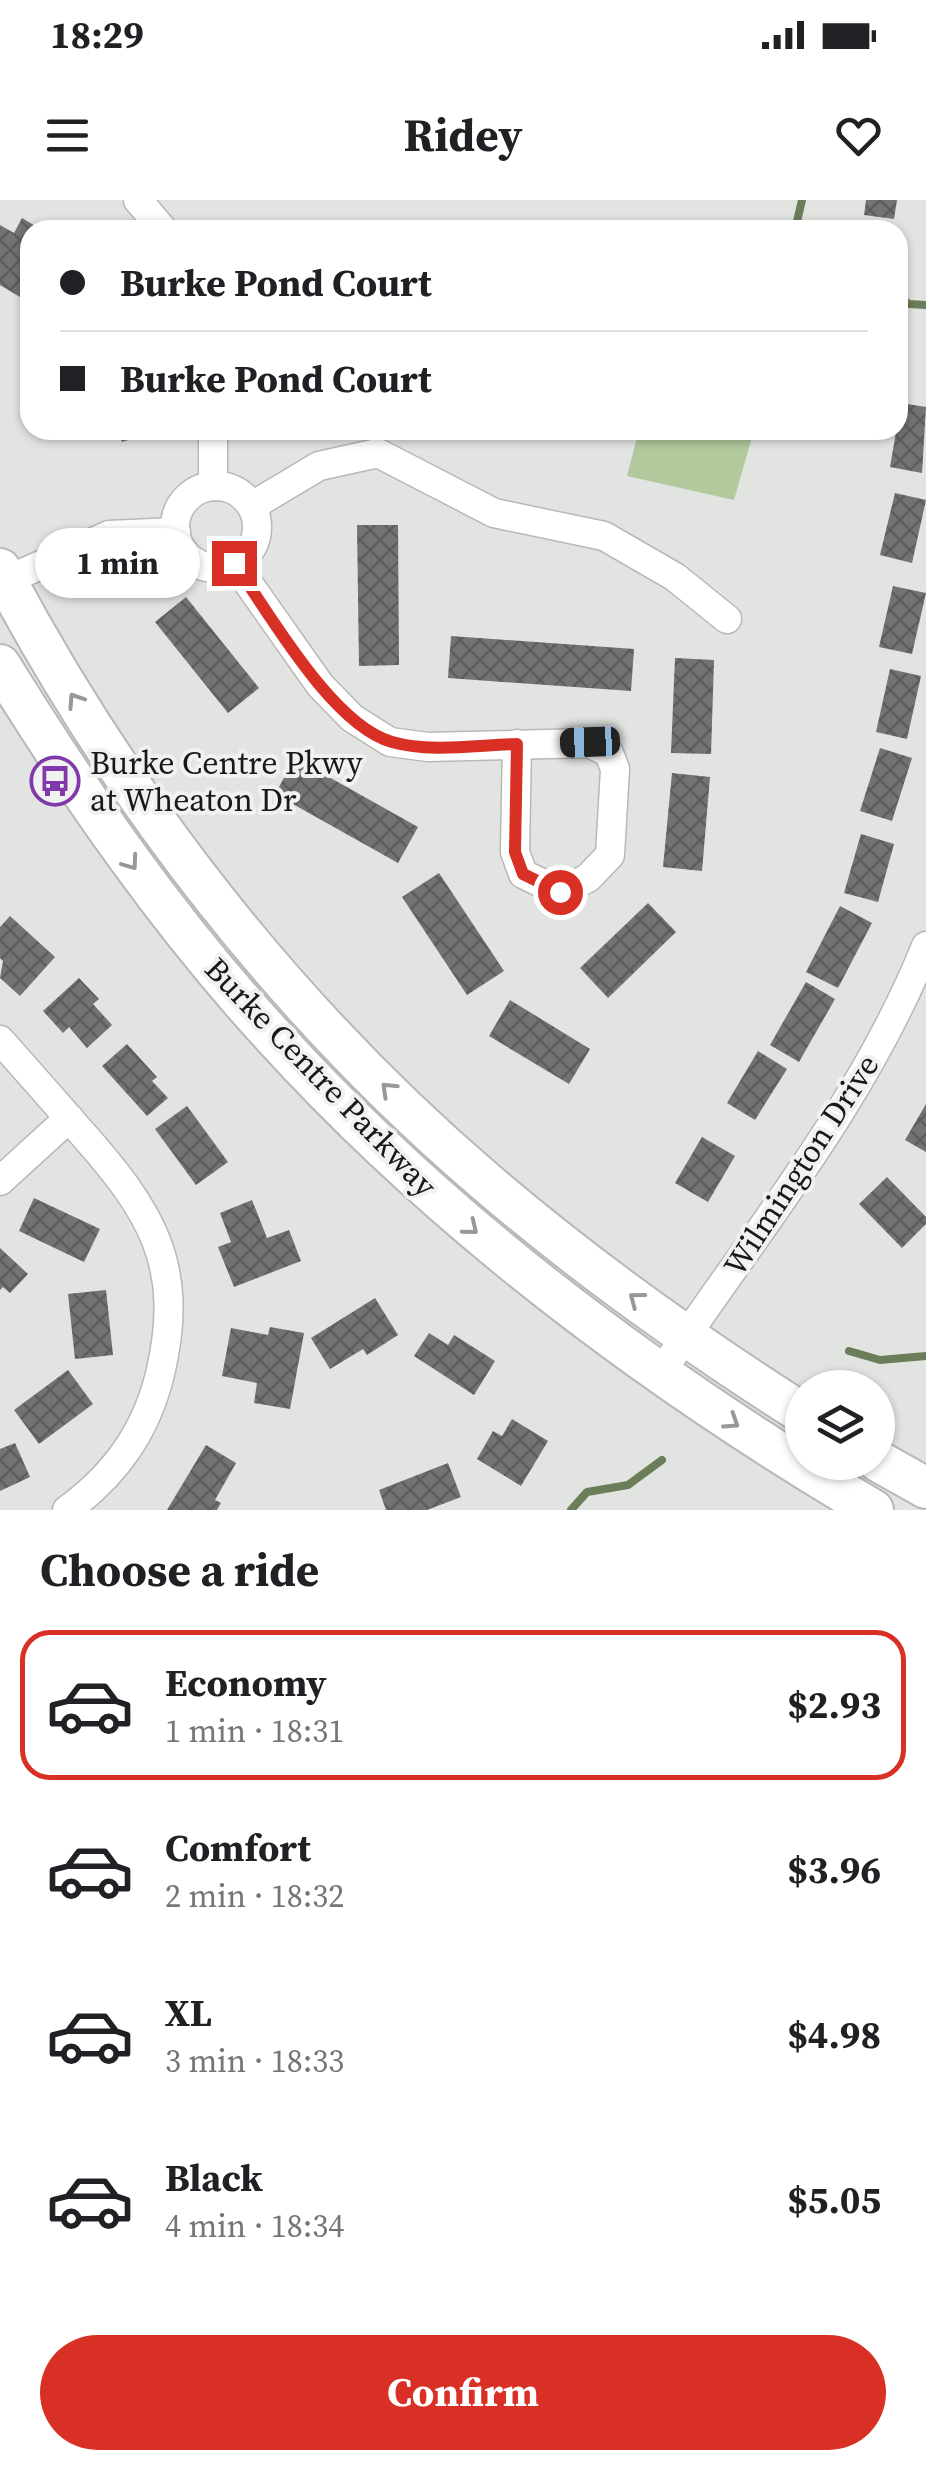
<!DOCTYPE html>
<html lang="en">
<head>
<meta charset="utf-8">
<style>
	:root { --surface:#fff; --page:#f2f2f2; --text:#202124; --muted:#757577; --line:#e0e0e0; --accent:#d93025 }
	body { margin:0; font-family:"Source Serif 4",serif; background:var(--page); color:var(--text); height:100vh; display:flex; flex-direction:column; font-size:38px; white-space:nowrap }
	* { box-sizing:border-box; margin:0 }
	p { font-size:32px; color:var(--muted) }
	.icon { flex:none; width:55px; height:55px; fill:none; stroke:currentColor; stroke-width:2; stroke-linecap:round; stroke-linejoin:round }
	.map { position:relative; height:1310px; overflow:hidden }
	.panel { display:flex; flex-direction:column; background:var(--surface); flex:1 }
	.panel>* { flex:none }
	.hud { position:absolute; left:20px; top:20px; width:888px; height:220px; border-radius:30px; box-shadow:0 2px 8px #0004; display:grid; align-content:center; height:220px; padding:0 40px; background:var(--surface) }
	.buttons { position:absolute; left:785px; top:1170px; display:grid; gap:20px }
	.buttons a { display:grid; place-items:center; width:110px; height:110px; border-radius:50%; background:var(--surface); box-shadow:0 2px 8px #0004; font-size:50px }
	.end { position:absolute; width:45px; height:45px; margin:-22px; border:12px solid #d93025; background:#fff; box-shadow:0 0 0 5px #fff }
	.from { border-radius:50% }
	.bubble { position:absolute; height:70px; border-radius:35px; background:var(--surface); box-shadow:0 2px 8px #0004; font-size:32px; font-weight:700; line-height:70px; text-align:center }
	.car { position:absolute; width:30px; height:60px; margin:-30px -15px; border-radius:12px; box-shadow:0 0 8px 2px #0007; background:linear-gradient(#222 24%,#8ab4d8 0 40%,#222 0 76%,#8ab4d8 0 86%,#222 0) }
	.hud b { display:flex; align-items:center; gap:35px; height:95px; font-size:38px }
	.hud b+b { border-top:2px solid var(--line) }
	.hud i { width:25px; height:25px; background:var(--text) }
	ul { padding:0; list-style:none }
	li { display:flex; align-items:center; gap:30px; height:150px; margin:0 20px 15px; padding:0 20px; border:5px solid transparent; border-radius:30px }
	li div { flex:1 }
	li b { display:block; font-size:38px }
	li em { font-style:normal; font-weight:700 }
	li.selected { border-color:var(--accent) }
	li>.icon { width:90px; height:90px; stroke-width:1.5 }
	h2 { padding:0 40px; font-size:45px; line-height:120px }
	.button { display:flex; gap:20px; margin-top:auto; padding:20px 40px }
	.button a { flex:1; height:115px; border-radius:60px; background:var(--accent); color:#fff; font-size:40px; font-weight:700; line-height:115px; text-align:center }
	.status { display:flex; justify-content:space-between; align-items:center; height:70px; padding:0 50px; background:var(--surface); direction:ltr }
	.status svg { height:28px; fill:currentColor }
	header { display:flex; justify-content:space-between; align-items:center; height:130px; padding:0 40px; background:var(--surface); font-size:45px; font-weight:700 }
	.map>svg:first-child { display:block }
</style>
</head>
<body>
<div class="status"><b>18:29</b><svg viewBox="0 0 49 12"><path d="M0 12V9h3v3zM5 12V6h3v6zM10 12V3h3v9zM15 12V0h3v12zM26 1h20v11H26zM47 4h2v5h-2z"/></svg></div>
<header><svg class="icon" aria-label="menu" viewBox="0 0 24 24"><path d="M4 6h16M4 12h16M4 18h16"/></svg>Ridey<svg class="icon" aria-label="heart" viewBox="0 0 24 24"><path d="M12 20l-8-8c-3-5 5-10 8-4 3-6 11-1 8 4z"/></svg></header>
<div class="map">
<svg width="926" height="1310" viewBox="0 0 926 1310">
	<defs>
		<pattern id="building-cross-hatch" width="8" height="8" patternUnits="userSpaceOnUse" patternTransform="scale(2.5)"><rect width="8" height="8" fill="#727471"/><path d="M0 0l8 8M0 8l8-8" fill="none" stroke="#5d5e5c"/></pattern>
	</defs>
	<rect width="100%" height="100%" fill="#e2e4e1"/>
	<!-- park -->
	<polygon fill="#b1c99d" points="639,230 754,230 734,300 627,276"/>
	<g fill="none" stroke-linecap="round" stroke-linejoin="round">
		<!-- stream -->
		<g stroke="#6b7e5a" stroke-width="8">
			<polyline points="795,30 802,0"/>
			<polyline points="898,96 909,104 926,105"/>
			<polyline points="849,1151 880,1160 926,1156"/>
			<polyline points="571,1310 587,1292 628,1285 662,1260"/>
		</g>
	</g>
	<!-- building -->
	<g fill="url(#building-cross-hatch)">
		<polygon points="866,0 897,0 894,19 864,15"/>
		<polygon points="22,18 42,30 30,30 30,103 0,85 0,25 14,33"/>
		<polygon points="901,203 926,207 922,273 890,267"/>
		<polygon points="118,230 156,230 156,231 122,242"/>
		<polygon points="895,293 926,300 912,363 880,355"/>
		<polygon points="357,325 398,325 399,465 359,466"/>
		<polygon points="893,386 926,393 912,454 879,447"/>
		<polygon points="186,397 259,488 228,513 155,422"/>
		<polygon points="451,436 634,449 631,491 448,478"/>
		<polygon points="675,458 714,460 711,554 671,553"/>
		<polygon points="890,469 921,476 907,539 876,532"/>
		<polygon points="880,548 912,558 892,621 860,611"/>
		<polygon points="295,558 418,627 398,663 275,594"/>
		<polygon points="672,573 710,577 702,671 663,667"/>
		<polygon points="861,634 894,644 878,702 844,693"/>
		<polygon points="439,673 504,771 467,795 402,697"/>
		<polygon points="648,703 676,732 608,798 580,768"/>
		<polygon points="840,706 872,723 838,788 806,772"/>
		<polygon points="10,716 55,757 20,796 0,778 3,761 0,758 0,727"/>
		<polygon points="79,778 99,799 93,804 112,825 87,848 69,827 63,833 43,811"/>
		<polygon points="806,782 835,799 799,862 770,845"/>
		<polygon points="510,800 590,849 569,884 489,836"/>
		<polygon points="127,844 157,877 152,881 168,898 147,916 102,866"/>
		<polygon points="758,851 787,869 755,920 727,903"/>
		<polygon points="926,904 926,952 905,940"/>
		<polygon points="187,906 228,962 196,985 155,929"/>
		<polygon points="702,937 735,956 708,1002 675,983"/>
		<polygon points="887,977 926,1017 926,1024 902,1048 859,1004"/>
		<polygon points="34,998 100,1029 84,1062 19,1031"/>
		<polygon points="252,1000 267,1038 289,1030 301,1061 234,1087 218,1047 231,1042 220,1013"/>
		<polygon points="0,1048 28,1074 10,1093 3,1087 0,1090"/>
		<polygon points="106,1090 113,1155 75,1159 68,1094"/>
		<polygon points="375,1098 398,1135 367,1155 363,1149 330,1169 311,1138"/>
		<polygon points="270,1127 304,1133 290,1209 254,1203 257,1183 222,1176 231,1128 268,1135"/>
		<polygon points="429,1133 448,1145 454,1135 495,1161 474,1195 414,1156"/>
		<polygon points="68,1170 93,1204 39,1244 14,1210"/>
		<polygon points="512,1219 548,1241 521,1286 477,1259 493,1231 502,1236"/>
		<polygon points="15,1243 30,1277 0,1291 0,1249"/>
		<polygon points="206,1245 236,1263 215,1300 221,1303 217,1310 167,1310"/>
		<polygon points="448,1263 461,1297 427,1310 386,1310 379,1290"/>
	</g>
	<g fill="none" stroke-linecap="round" stroke-linejoin="round">
		<!-- minor casing -->
		<g stroke="#b7b9b5" stroke-width="31">
			<g id="minor">
				<polyline points="138,0 163,30"/>
				<polyline points="213,286 213,230"/>
				<circle cx="216" cy="327" r="41"/>
				<polyline points="252,306 319,266 378,253 494,313 604,336 675,377 727,419"/>
				<polyline points="234,363 320,485 352,518 390,542 428,547 589,543 609,553 615,569 610,655 588,678 560,692 523,674 515,652 517,544"/>
				<polyline points="0,383 109,335 176,332"/>
				<path d="M0,840C27,870 54,901 81,932C151,1011 186,1065 160,1174C146,1232 115,1275 67,1310"/>
				<polyline points="0,981 69,918"/>
				<path d="M660,1174C754,1034 863,903 926,746"/>
			</g>
		</g>
		<!-- secondary casing -->
		<g stroke="#b7b9b5" stroke-width="44">
			<g id="secondary">
				<path d="M0,369C121,599 288,813 486,982C585,1067 692,1143 802,1213"/>
				<path d="M0,465C81,596 169,723 274,837C446,1026 653,1180 873,1310"/>
				<polyline points="878,1261 926,1288"/>
			</g>
		</g>
		<!-- minor -->
		<use href="#minor" stroke="#fff" stroke-width="28"/>
		<!-- secondary -->
		<use href="#secondary" stroke="#fff" stroke-width="40"/>
	</g>
	<!-- one-way arrows -->
	<defs><path id="oneway-chevron" d="M-2-3.5L2.5 0L-2 3.5" fill="none" stroke-width="1.6" stroke-linecap="round" stroke-linejoin="round" transform="scale(2.5)"/></defs>
	<g stroke="#979897">
		<use href="#oneway-chevron" transform="translate(75 500) rotate(-123)"/>
		<use href="#oneway-chevron" transform="translate(131 663) rotate(54)"/>
		<use href="#oneway-chevron" transform="translate(388 889) rotate(-136)"/>
		<use href="#oneway-chevron" transform="translate(471 1028) rotate(39)"/>
		<use href="#oneway-chevron" transform="translate(636 1099) rotate(-143)"/>
		<use href="#oneway-chevron" transform="translate(732 1222) rotate(33)"/>
	</g>
	<g fill="none" stroke-linecap="round" stroke-linejoin="round">
		<!-- route -->
		<path stroke="#d93025" stroke-width="12" d="M234,363C269,413 332,525 392,542C431,553 477,545 517,544L515,652L523,674L560,692"/>
	</g>
	<!-- icons -->
	<defs>
		<g id="bus-ring" transform="scale(2.5)"><circle r="9.5" fill="#eff2ee" stroke="#8138aa" stroke-width="1.5"/><path d="M-5-6H5V4H4V6H2V4H-2V6H-4V4H-5ZM-3.5-4V0h7V-4ZM-3.5 1.2v1.5H-2V1.2ZM2 1.2v1.5H3.5V1.2Z" fill="#8138aa"/></g>
	</defs>
	<g fill-rule="evenodd">
		<use href="#bus-ring" x="55" y="581"/>
	</g>
	<g text-anchor="middle" dominant-baseline="central" stroke-width="8" stroke-linejoin="round" paint-order="stroke">
		<!-- poi labels -->
		<g font-size="32" fill="#181917" stroke="#eff2ee" text-anchor="start">
			<text x="90" y="563">Burke Centre Pkwy<tspan x="90" dy="37">at Wheaton Dr</tspan></text>
		</g>
		<!-- street labels -->
		<g font-size="32" fill="#181917" stroke="#eff2ee">
			<text transform="translate(321 877) rotate(46)">Burke Centre Parkway</text>
			<text transform="translate(801 965) rotate(-57)">Wilmington Drive</text>
		</g>
	</g>
</svg>
<div class="buttons">
<a><svg class="icon" aria-label="layers" viewBox="0 0 24 24"><path d="M12 4l9 5-9 5-9-5zM3 14l9 5 9-5"/></svg></a>
</div>
<i class="end from" style="left:560px;top:692px"></i>
<i class="end" style="left:234px;top:363px"></i>
<div class="bubble" style="left:35px;top:328px;width:165px">1 min</div>
<i class="car" style="left:590px;top:542px;rotate:268deg"></i>
<div class="hud">
<b><i class="from"></i>Burke Pond Court</b>
<b><i></i>Burke Pond Court</b>
</div>
</div>
<section class="panel">
<h2>Choose a ride</h2>
<ul>
<li class="selected"><svg class="icon" aria-label="car" viewBox="0 0 24 24"><path d="M5 17H2v-5l4-1 3-4h7l3 4 3 1v5h-3M9 17h6M6 11h13"/><circle cx="7" cy="17" r="2"/><circle cx="17" cy="17" r="2"/></svg><div><b>Economy</b><p>1 min · 18:31</p></div><em>$2.93</em></li>
<li><svg class="icon" aria-label="car" viewBox="0 0 24 24"><path d="M5 17H2v-5l4-1 3-4h7l3 4 3 1v5h-3M9 17h6M6 11h13"/><circle cx="7" cy="17" r="2"/><circle cx="17" cy="17" r="2"/></svg><div><b>Comfort</b><p>2 min · 18:32</p></div><em>$3.96</em></li>
<li><svg class="icon" aria-label="car" viewBox="0 0 24 24"><path d="M5 17H2v-5l4-1 3-4h7l3 4 3 1v5h-3M9 17h6M6 11h13"/><circle cx="7" cy="17" r="2"/><circle cx="17" cy="17" r="2"/></svg><div><b>XL</b><p>3 min · 18:33</p></div><em>$4.98</em></li>
<li><svg class="icon" aria-label="car" viewBox="0 0 24 24"><path d="M5 17H2v-5l4-1 3-4h7l3 4 3 1v5h-3M9 17h6M6 11h13"/><circle cx="7" cy="17" r="2"/><circle cx="17" cy="17" r="2"/></svg><div><b>Black</b><p>4 min · 18:34</p></div><em>$5.05</em></li>
</ul>
<div class="button"><a>Confirm</a></div>
</section>
</body>
</html>
